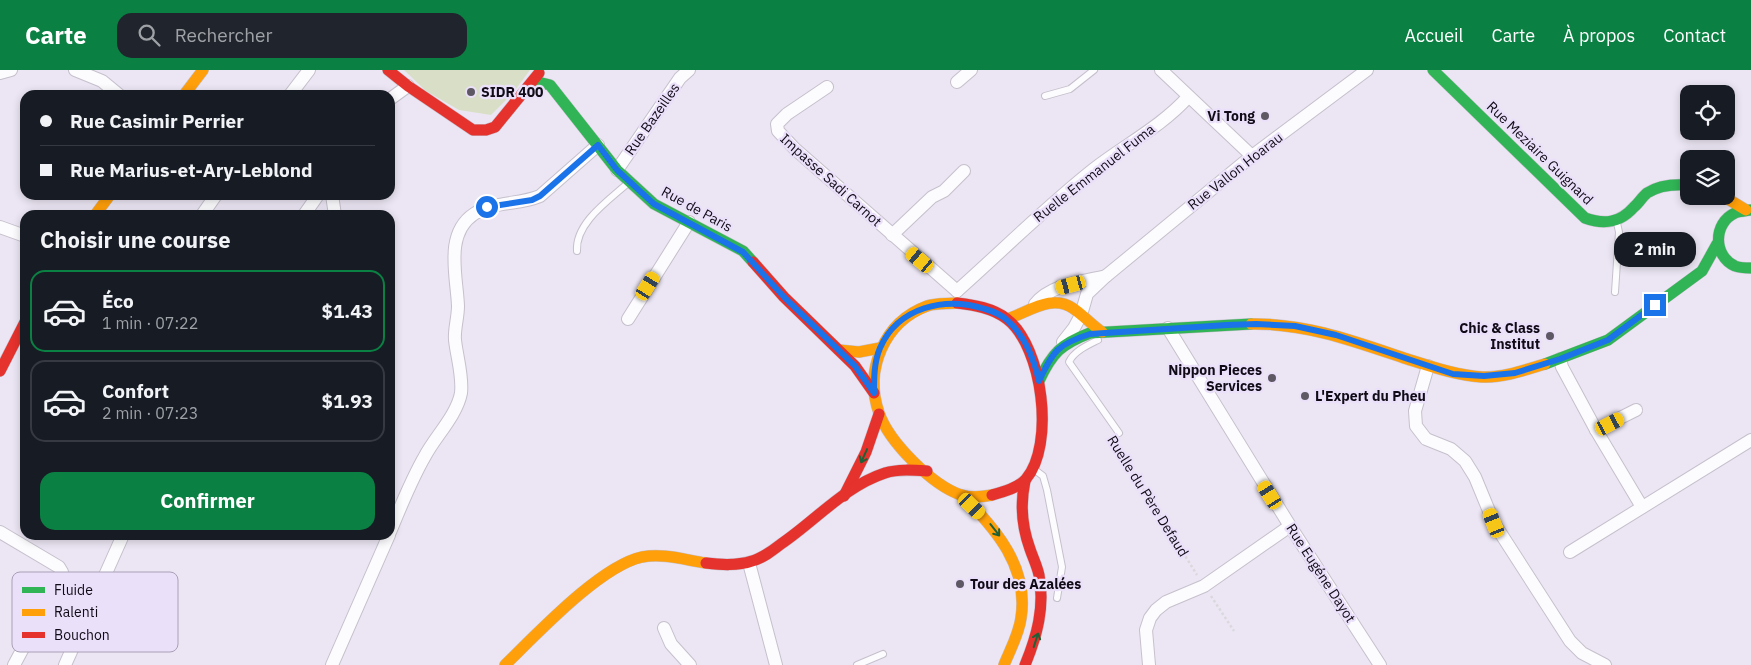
<!DOCTYPE html>
<html lang="fr">
<head>
<meta charset="utf-8">
<style>
	:root { --surface:#171b24; --page:#20242c; --text:#f1f3f6; --muted:#9ea1a6; --line:#363941; --accent:#0b8043 }
	body { margin:0; font-family:"IBM Plex Sans",sans-serif; background:var(--page); color:var(--text); height:100vh; display:flex; flex-direction:column; font-size:19px; white-space:nowrap }
	* { box-sizing:border-box; margin:0 }
	p { font-size:16px; color:var(--muted) }
	.icon { flex:none; width:28px; height:28px; fill:none; stroke:currentColor; stroke-width:2; stroke-linecap:round; stroke-linejoin:round }
	.map { position:relative; flex:1; overflow:hidden }
	.drawer { position:absolute; left:20px; top:140px; width:375px; height:330px; display:flex; flex-direction:column; background:var(--surface); border-radius:15px; box-shadow:0 2px 8px #0003 }
	.drawer>* { flex:none }
	.guide { position:absolute; left:20px; top:20px; width:375px; height:110px; border-radius:15px; box-shadow:0 2px 8px #0003; display:grid; align-content:center; height:110px; padding:0 20px; background:var(--surface) }
	.buttons { position:absolute; left:1680px; top:15px; display:grid; gap:10px }
	.buttons a { display:grid; place-items:center; width:55px; height:55px; border-radius:10px; background:var(--surface); box-shadow:0 2px 8px #0003; font-size:25px }
	.end { position:absolute; width:22px; height:22px; margin:-11px; border:6px solid #1a73e8; background:#fff; box-shadow:0 0 0 2px #fff }
	.from { border-radius:50% }
	.bubble { position:absolute; height:35px; border-radius:15px; background:var(--surface); box-shadow:0 2px 8px #0003; font-size:16px; font-weight:700; line-height:35px; text-align:center }
	.car { position:absolute; width:15px; height:30px; margin:-15px -8px; border-radius:6px; box-shadow:0 0 4px 1px #0007; background:linear-gradient(#f5c518 24%,#345 0 40%,#f5c518 0 76%,#345 0 86%,#f5c518 0) }
	.guide b { display:flex; align-items:center; gap:18px; height:48px; font-size:19px }
	.guide b+b { border-top:1px solid var(--line) }
	.guide i { width:12px; height:12px; background:var(--text) }
	ul { padding:0; list-style:none }
	li { display:flex; align-items:center; gap:15px; height:82px; margin:0 10px 8px; padding:0 10px; border:2px solid var(--line); border-radius:15px }
	li div { flex:1 }
	li b { display:block; font-size:19px }
	li em { font-style:normal; font-weight:700 }
	li.on { border-color:var(--accent) }
	li>.icon { width:45px; height:45px; stroke-width:1.5 }
	h2 { padding:0 20px; font-size:22px; line-height:60px }
	.button { display:flex; gap:10px; margin-top:auto; padding:10px 20px }
	.button a { flex:1; height:58px; border-radius:15px; background:var(--accent); color:#fff; font-size:20px; font-weight:700; line-height:58px; text-align:center }
	header { display:flex; align-items:center; gap:30px; box-sizing:border-box; height:70px; padding:0 25px; background:var(--accent); color:#fff }
	header strong { font-size:24px }
	nav { display:flex; gap:28px; margin-inline-start:auto; font-size:18px }
	.search { width:350px; height:45px; background:var(--page); display:flex; align-items:center; gap:12px; box-sizing:border-box; padding:0 18px; border-radius:15px; color:var(--muted); font-size:19px }
	.map>svg:first-child { display:block }
</style>
</head>
<body>
<header>
<strong>Carte</strong>
<div class="search"><svg class="icon" aria-label="search" viewBox="0 0 24 24"><circle cx="10" cy="10" r="6"/><path d="M15 15l6 6"/></svg>Rechercher</div>
<nav><a>Accueil</a><a>Carte</a><a>À propos</a><a>Contact</a></nav>
</header>
<div class="map">
<svg width="1751" height="595" viewBox="0 0 1751 595">
	<rect width="100%" height="100%" fill="#ece6f4"/>
	<!-- green -->
	<polygon fill="#d9dfc7" points="404,0 530,0 513,23 491,45 459,40 426,21"/>
	<g fill="none" stroke-linecap="round" stroke-linejoin="round">
		<!-- lane casing -->
		<g stroke="#c6c0cc" stroke-width="8">
			<g id="lane">
				<polyline points="1045,26 1070,19 1094,0"/>
				<path d="M577,181C575,153 609,130 628,113"/>
				<polyline points="1615,222 1619,162 1617,153"/>
				<path d="M1098,270C1088,275 1074,281 1069,292L1119,363"/>
				<polyline points="1035,400 1043,406 1047,420 1062,497 1057,528"/>
				<polyline points="857,595 883,584"/>
			</g>
		</g>
		<!-- street casing -->
		<g stroke="#c6c0cc" stroke-width="14">
			<g id="street">
				<polyline points="75,0 102,11 119,25"/>
				<polyline points="1161,0 1252,86"/>
				<polyline points="0,3 11,0"/>
				<polyline points="957,12 971,0"/>
				<polyline points="827,17 787,44 777,54 778,61 795,79 957,221"/>
				<polyline points="290,25 309,0"/>
				<polyline points="390,29 408,16"/>
				<polyline points="617,100 680,8 689,0"/>
				<polyline points="332,125 335,145"/>
				<polyline points="202,145 216,125"/>
				<polyline points="304,145 318,125"/>
				<polyline points="0,157 25,166"/>
				<polyline points="892,165 932,127 944,121 964,101"/>
				<path d="M957,221C1003,180 1046,137 1094,99C1125,75 1162,56 1188,27"/>
				<path d="M1035,234C1051,214 1082,212 1106,206"/>
				<polyline points="628,249 689,152"/>
				<polyline points="1168,258 1290,456 1380,595"/>
				<polyline points="1063,272 1074,258 1081,245 1087,224 1106,206 1252,86 1367,0"/>
				<polyline points="1560,289 1562,297 1596,360 1642,437"/>
				<polyline points="1428,296 1415,341 1416,356 1426,369 1451,379 1465,391 1475,407 1494,453 1570,571 1582,583 1605,595"/>
				<polyline points="1596,360 1636,340"/>
				<polyline points="0,462 59,497 62,502 61,507 14,595"/>
				<path d="M390,462C401,436 411,410 425,386C435,367 457,345 461,323C463,306 457,288 455,270C454,259 458,248 458,236C457,207 444,164 474,144C493,131 519,135 540,126L598,75"/>
				<polyline points="1570,482 1751,370"/>
				<polyline points="749,493 776,595"/>
				<polyline points="664,558 671,574 690,595"/>
				<polyline points="65,595 123,465"/>
				<polyline points="332,595 389,465"/>
				<polyline points="1149,595 1146,560 1150,548 1156,540 1166,532 1204,516 1290,456"/>
			</g>
		</g>
		<!-- fast casing -->
		<g stroke="#c6c0cc" stroke-width="12">
			<g id="fast">
				<path d="M1433,0L1585,148C1604,155 1620,153 1634,137C1639,133 1642,127 1647,123C1659,115 1675,114 1689,115"/>
				<polyline points="534,11 550,15 617,100 654,134 743,181 753,192"/>
				<path d="M1751,140C1746,141 1740,141 1735,143C1713,153 1713,186 1735,196C1740,198 1746,198 1751,198"/>
				<polyline points="1545,294 1608,270 1702,201 1717,174"/>
				<path d="M1039,311C1052,283 1061,274 1090,263L1251,254"/>
			</g>
		</g>
		<!-- slow casing -->
		<g stroke="#c6c0cc" stroke-width="12">
			<g id="slow">
				<polyline points="184,25 203,0"/>
				<polyline points="1723,126 1746,140"/>
				<polyline points="95,145 110,125"/>
				<path d="M957,233C947,234 936,233 927,236C884,252 864,300 879,343C889,372 932,415 961,425C971,428 982,427 992,425"/>
				<path d="M1007,249C1029,242 1052,223 1074,239C1084,246 1092,255 1102,262"/>
				<path d="M1251,254C1305,253 1354,271 1404,288C1430,296 1454,305 1482,307C1503,308 1525,300 1545,294"/>
				<polyline points="839,280 859,282 880,278"/>
				<path d="M962,425C996,459 1029,497 1021,548C1019,564 1010,580 1004,595"/>
				<path d="M505,595C536,565 600,496 642,487C664,483 685,490 706,493"/>
			</g>
		</g>
		<!-- jam casing -->
		<g stroke="#c6c0cc" stroke-width="12">
			<g id="jam">
				<polyline points="388,0 408,16 473,60 486,60 495,57 539,3"/>
				<polyline points="753,192 784,227 855,296 874,323"/>
				<path d="M957,233C974,235 993,238 1007,249C1043,277 1055,375 1026,409C1018,418 1003,422 992,425"/>
				<polyline points="0,301 25,252"/>
				<path d="M1025,411C1020,434 1022,457 1030,479C1033,488 1037,496 1039,505C1045,537 1037,566 1025,595"/>
				<polyline points="844,426 866,382 879,344"/>
				<path d="M706,493C722,495 737,496 752,491C763,488 772,481 781,474C815,451 845,416 885,403C898,399 913,400 927,401"/>
			</g>
		</g>
		<!-- path -->
		<g stroke="#dad8dc" stroke-width="2.5" stroke-dasharray="2.5 2.5" stroke-linecap="butt">
			<polyline points="1114,372 1197,505"/>
			<polyline points="1211,526 1234,561"/>
		</g>
		<!-- lane -->
		<use href="#lane" stroke="#fcfbfd" stroke-width="6"/>
		<!-- street -->
		<use href="#street" stroke="#fcfbfd" stroke-width="12"/>
		<!-- fast -->
		<use href="#fast" stroke="#30b455" stroke-width="11"/>
		<!-- slow -->
		<use href="#slow" stroke="#ff9f0a" stroke-width="11"/>
		<!-- jam -->
		<use href="#jam" stroke="#e5322d" stroke-width="11"/>
	</g>
	<!-- one-way arrows -->
	<defs><path id="oneway-shaft" d="M-6 0H5M1.5-3L5.5 0L1.5 3" fill="none" stroke-width="1.6" stroke-linecap="round" stroke-linejoin="round" transform="scale(1.25)"/></defs>
	<g stroke="#206036">
		<use href="#oneway-shaft" transform="translate(864 386) rotate(114)"/>
		<use href="#oneway-shaft" transform="translate(995 460) rotate(52)"/>
		<use href="#oneway-shaft" transform="translate(1036 570) rotate(-72)"/>
	</g>
	<g fill="none" stroke-linecap="round" stroke-linejoin="round">
		<!-- route -->
		<path stroke="#1a73e8" stroke-width="6" d="M487,137L532,130L540,126L598,75L617,100L654,134L743,182L784,227L855,296L874,323C874,308 874,292 880,278C898,237 945,226 985,239C992,241 1002,245 1008,251C1026,267 1034,289 1039,311C1053,281 1058,274 1090,264L1227,255L1256,254L1295,256L1336,265L1453,304L1484,306L1515,303L1560,289L1608,270L1655,235"/>
	</g>
	<!-- markers -->
	<g fill="#5d5864" stroke="#ebe0fa" stroke-width="2">
		<circle cx="471" cy="22" r="5"/>
		<circle cx="1265" cy="46" r="5"/>
		<circle cx="1550" cy="266" r="5"/>
		<circle cx="1272" cy="308" r="5"/>
		<circle cx="1305" cy="326" r="5"/>
		<circle cx="960" cy="514" r="5"/>
	</g>
	<g text-anchor="middle" dominant-baseline="central" stroke-width="4.5" stroke-linejoin="round" paint-order="stroke">
		<!-- poi labels -->
		<g font-size="14" font-weight="bold" fill="#100b16" stroke="#ebe0fa" text-anchor="start">
			<text x="481" y="22">SIDR 400</text>
			<text x="1255" y="46" text-anchor="end">Vi Tong</text>
			<text x="1540" y="258" text-anchor="end">Chic &amp; Class<tspan x="1540" dy="16">Institut</tspan></text>
			<text x="1262" y="300" text-anchor="end">Nippon Pieces<tspan x="1262" dy="16">Services</tspan></text>
			<text x="1315" y="326">L'Expert du Pheu</text>
			<text x="970" y="514">Tour des Azalées</text>
		</g>
		<!-- street labels -->
		<g font-size="14" fill="#100b16" stroke="#ebe0fa">
			<text transform="translate(652 49) rotate(-55)">Rue Bazeilles</text>
			<text transform="translate(1540 83) rotate(44)">Rue Meziaire Guignard</text>
			<text transform="translate(1235 101) rotate(-38)">Rue Vallon Hoarau</text>
			<text transform="translate(1094 103) rotate(-38)">Ruelle Emmanuel Fuma</text>
			<text transform="translate(831 110) rotate(42)">Impasse Sadi Carnot</text>
			<text transform="translate(697 139) rotate(29)">Rue de Paris</text>
			<text transform="translate(1148 426) rotate(58)">Ruelle du Père Defaud</text>
			<text transform="translate(1321 503) rotate(57)">Rue Eugéne Dayot</text>
		</g>
	</g>
	<!-- legend -->
	<rect x="12" y="502" width="166" height="80" rx="8" fill="#ebe0fa" stroke="#a9a0b6" stroke-width="1"/>
	<rect x="22" y="517" width="23" height="6" fill="#30b455"/>
	<rect x="22" y="539" width="23" height="7" fill="#ff9f0a"/>
	<rect x="22" y="562" width="23" height="6" fill="#e5322d"/>
	<g font-size="14" fill="#100b16">
		<text x="54" y="525">Fluide</text>
		<text x="54" y="547">Ralenti</text>
		<text x="54" y="570">Bouchon</text>
	</g>
</svg>
<div class="buttons">
<a><svg class="icon" aria-label="locate" viewBox="0 0 24 24"><circle cx="12" cy="12" r="6"/><path d="M12 2v4M12 18v4M2 12h4M18 12h4"/></svg></a>
<a><svg class="icon" aria-label="layers" viewBox="0 0 24 24"><path d="M12 4l9 5-9 5-9-5zM3 14l9 5 9-5"/></svg></a>
</div>
<i class="end from" style="left:487px;top:137px"></i>
<i class="end" style="left:1655px;top:235px"></i>
<div class="bubble" style="left:1614px;top:162px;width:82px">2 min</div>
<i class="car" style="left:920px;top:190px;rotate:310deg"></i>
<i class="car" style="left:1071px;top:215px;rotate:255deg"></i>
<i class="car" style="left:648px;top:216px;rotate:32deg"></i>
<i class="car" style="left:1610px;top:354px;rotate:63deg"></i>
<i class="car" style="left:1270px;top:425px;rotate:328deg"></i>
<i class="car" style="left:972px;top:436px;rotate:134deg"></i>
<i class="car" style="left:1494px;top:453px;rotate:338deg"></i>
<div class="guide">
<b><i class="from"></i>Rue Casimir Perrier</b>
<b><i></i>Rue Marius-et-Ary-Leblond</b>
</div>
<section class="drawer">
<h2>Choisir une course</h2>
<ul>
<li class="on"><svg class="icon" aria-label="car" viewBox="0 0 24 24"><path d="M5 17H2v-5l4-1 3-4h7l3 4 3 1v5h-3M9 17h6M6 11h13"/><circle cx="7" cy="17" r="2"/><circle cx="17" cy="17" r="2"/></svg><div><b>Éco</b><p>1 min · 07:22</p></div><em>$1.43</em></li>
<li><svg class="icon" aria-label="car" viewBox="0 0 24 24"><path d="M5 17H2v-5l4-1 3-4h7l3 4 3 1v5h-3M9 17h6M6 11h13"/><circle cx="7" cy="17" r="2"/><circle cx="17" cy="17" r="2"/></svg><div><b>Confort</b><p>2 min · 07:23</p></div><em>$1.93</em></li>
</ul>
<div class="button"><a>Confirmer</a></div>
</section>
</div>
</body>
</html>
